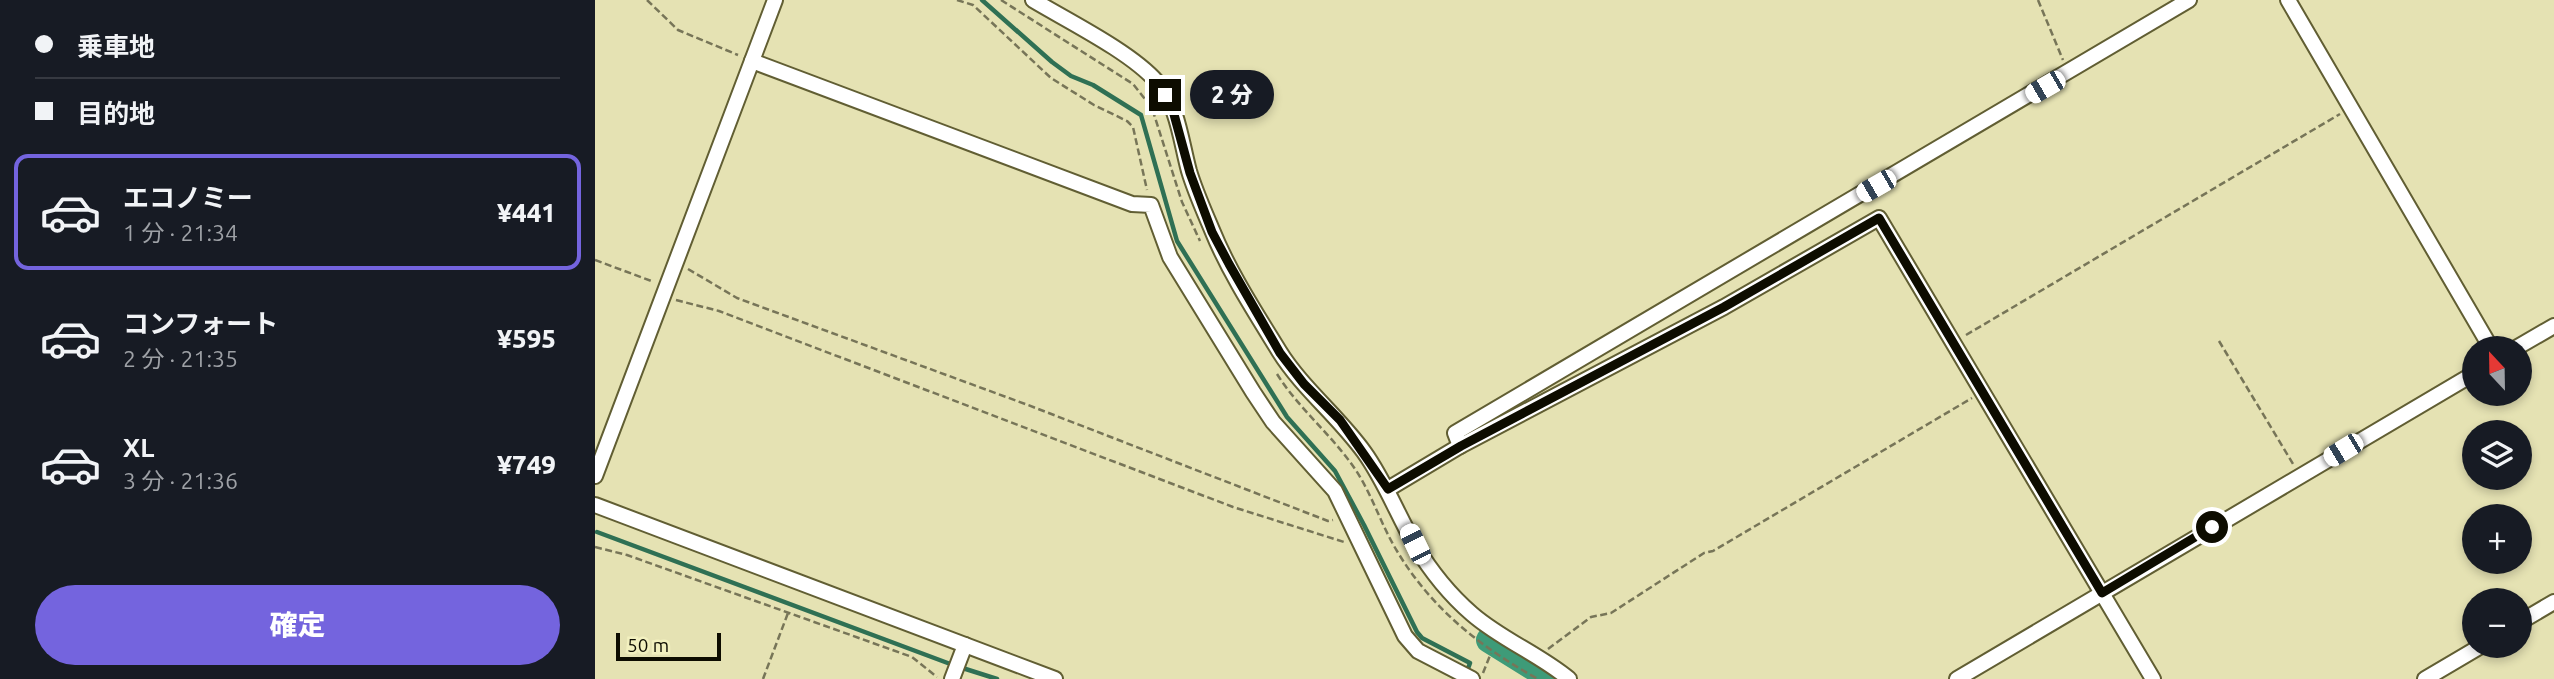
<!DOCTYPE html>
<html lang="ja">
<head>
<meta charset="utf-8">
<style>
	:root { --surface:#171b24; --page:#242831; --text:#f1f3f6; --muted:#9ea1a6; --line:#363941; --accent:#7464de }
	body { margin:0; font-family:Ubuntu,"Noto Sans JP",sans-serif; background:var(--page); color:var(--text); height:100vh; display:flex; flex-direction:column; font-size:26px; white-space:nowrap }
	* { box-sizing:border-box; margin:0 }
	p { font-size:23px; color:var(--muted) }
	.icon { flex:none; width:38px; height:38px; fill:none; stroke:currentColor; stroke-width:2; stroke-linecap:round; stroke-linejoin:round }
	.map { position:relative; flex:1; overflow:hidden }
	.sheet { display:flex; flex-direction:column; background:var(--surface); width:595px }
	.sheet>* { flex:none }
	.banner { display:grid; align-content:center; height:154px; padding:0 35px; background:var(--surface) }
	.needle { width:46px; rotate:338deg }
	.controls { position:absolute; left:1867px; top:336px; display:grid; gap:14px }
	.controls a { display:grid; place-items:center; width:70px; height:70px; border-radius:50%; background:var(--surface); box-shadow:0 4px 10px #0003; font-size:35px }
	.scale { position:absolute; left:21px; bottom:18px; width:105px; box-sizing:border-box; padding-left:7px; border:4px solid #0d0c00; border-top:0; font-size:19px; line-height:24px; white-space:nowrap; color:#0d0c00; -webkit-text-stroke:5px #f2f0bf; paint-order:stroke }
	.end { position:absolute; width:32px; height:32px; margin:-16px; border:9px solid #0d0c00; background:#fff; box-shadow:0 0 0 4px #fff }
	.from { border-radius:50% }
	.bubble { position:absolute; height:49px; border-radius:24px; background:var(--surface); box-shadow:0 4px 10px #0003; font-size:23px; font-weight:800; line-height:49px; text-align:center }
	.car { position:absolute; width:21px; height:42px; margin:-21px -10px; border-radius:9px; box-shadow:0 0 5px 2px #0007; background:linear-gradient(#fff 24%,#345 0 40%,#fff 0 76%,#345 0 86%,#fff 0) }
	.banner b { display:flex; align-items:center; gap:24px; height:66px; font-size:26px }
	.banner b+b { border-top:2px solid var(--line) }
	.banner i { width:18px; height:18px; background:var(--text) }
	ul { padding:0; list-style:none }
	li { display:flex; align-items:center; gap:21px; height:116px; margin:0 14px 10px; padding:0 21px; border:4px solid transparent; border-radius:14px }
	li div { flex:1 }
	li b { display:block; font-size:26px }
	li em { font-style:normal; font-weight:800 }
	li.on { border-color:var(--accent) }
	li>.icon { width:63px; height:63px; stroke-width:1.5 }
	.primary-button { display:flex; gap:14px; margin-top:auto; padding:14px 35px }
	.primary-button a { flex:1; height:80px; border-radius:42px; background:var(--accent); color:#fff; font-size:28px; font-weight:800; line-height:80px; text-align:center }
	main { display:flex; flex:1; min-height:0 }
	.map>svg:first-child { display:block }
</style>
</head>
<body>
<main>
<section class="sheet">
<div class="banner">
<b><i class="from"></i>乗車地</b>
<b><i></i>目的地</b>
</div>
<ul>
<li class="on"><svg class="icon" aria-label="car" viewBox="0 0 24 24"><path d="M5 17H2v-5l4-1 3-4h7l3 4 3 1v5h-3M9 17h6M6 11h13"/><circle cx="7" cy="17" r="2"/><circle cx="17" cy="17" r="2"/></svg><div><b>エコノミー</b><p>1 分 · 21:34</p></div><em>¥441</em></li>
<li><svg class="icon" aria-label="car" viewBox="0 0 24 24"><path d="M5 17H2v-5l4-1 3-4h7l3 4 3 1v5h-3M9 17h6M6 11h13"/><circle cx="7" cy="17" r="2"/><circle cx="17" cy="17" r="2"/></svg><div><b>コンフォート</b><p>2 分 · 21:35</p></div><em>¥595</em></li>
<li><svg class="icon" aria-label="car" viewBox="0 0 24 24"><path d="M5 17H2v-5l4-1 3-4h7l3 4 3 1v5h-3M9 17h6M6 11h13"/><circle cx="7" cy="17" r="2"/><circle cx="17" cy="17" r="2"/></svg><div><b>XL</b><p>3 分 · 21:36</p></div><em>¥749</em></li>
</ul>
<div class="primary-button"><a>確定</a></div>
</section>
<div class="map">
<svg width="1959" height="679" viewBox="0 0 1959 679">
	<rect width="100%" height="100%" fill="#e5e2b3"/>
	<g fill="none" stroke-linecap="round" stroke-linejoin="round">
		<!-- stream -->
		<g stroke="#2f7054" stroke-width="4.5">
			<polyline points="387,0 457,62 476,76 498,85 546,115 582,241 692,417 740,471 769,525 822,632 827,638 875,663 871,674"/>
			<polyline points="2,532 358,665 402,679"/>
		</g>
		<!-- river -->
		<polyline stroke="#3e9b78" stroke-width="26" points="894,640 957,679"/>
		<!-- minor casing -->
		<g stroke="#615e33" stroke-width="18">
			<g id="minor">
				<path d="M438,0C473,21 536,52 562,82C583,105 586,142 594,171C600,191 609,211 617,230C634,272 660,312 684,351C707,388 743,416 769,452C790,481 802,514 820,545C835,570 855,595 877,614C907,640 944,654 974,679"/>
				<polyline points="1693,0 1896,348"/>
				<polyline points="157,61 537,204 556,205 575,257 658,392 678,422 740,491 810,636 823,651 877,679"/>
				<polyline points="1921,348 1959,326"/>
				<polyline points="865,446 860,433 1594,0"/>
				<polyline points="0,476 180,0"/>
				<polyline points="793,489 865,446 1129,307 1284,218 1558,679"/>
				<polyline points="0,505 460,679"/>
				<polyline points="1925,622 1959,602"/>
				<polyline points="357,679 370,645"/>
				<polyline points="1362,679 1880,373"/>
				<polyline points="1830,679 1886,646"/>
			</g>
		</g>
		<!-- path -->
		<g stroke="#777558" stroke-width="2.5" stroke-dasharray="7 3.5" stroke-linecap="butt">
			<polyline points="52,0 83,30 143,55"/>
			<polyline points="362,0 378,5 456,78 499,105 532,121 538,127 552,190"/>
			<polyline points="406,0 538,84 557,108 587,202 605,241"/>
			<polyline points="1443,0 1468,60"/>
			<polyline points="0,260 59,282"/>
			<polyline points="93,269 142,298 433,405 733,521 738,520"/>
			<polyline points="81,300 124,311 638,507 749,542"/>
			<polyline points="1371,335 1745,114"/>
			<polyline points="1624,341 1698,464"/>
			<path d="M682,374C704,409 737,435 760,469C777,494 786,525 802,551C836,608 885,647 943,679"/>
			<polyline points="0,547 32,555 317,657 342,677"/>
			<polyline points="953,649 996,617 1016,613 1109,553 1118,551 1377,398"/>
			<polyline points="888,673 896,653"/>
			<polyline points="168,679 193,613"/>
		</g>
		<!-- minor -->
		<use href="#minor" stroke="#fff" stroke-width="14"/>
	</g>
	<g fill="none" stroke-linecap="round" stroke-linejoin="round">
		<!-- route -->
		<polyline stroke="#0d0c00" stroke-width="9" points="570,95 577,107 595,173 617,232 634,264 685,353 709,384 745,420 793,489 866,446 1129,307 1284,218 1507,593 1617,527"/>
	</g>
</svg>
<div class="controls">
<a><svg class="needle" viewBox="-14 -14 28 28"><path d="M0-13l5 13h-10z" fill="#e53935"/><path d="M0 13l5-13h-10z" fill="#9ea1a6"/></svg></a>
<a><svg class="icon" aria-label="layers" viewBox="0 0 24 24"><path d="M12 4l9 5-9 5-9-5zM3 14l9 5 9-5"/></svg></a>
<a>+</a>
<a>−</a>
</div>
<div class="scale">50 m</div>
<i class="end from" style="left:1617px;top:527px"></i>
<i class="end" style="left:570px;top:95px"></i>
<div class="bubble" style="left:595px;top:70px;width:84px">2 分</div>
<i class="car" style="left:1450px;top:87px;rotate:240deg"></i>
<i class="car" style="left:1281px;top:186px;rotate:240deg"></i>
<i class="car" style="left:1748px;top:450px;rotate:239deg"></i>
<i class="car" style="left:820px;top:544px;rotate:334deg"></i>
</div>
</main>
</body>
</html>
